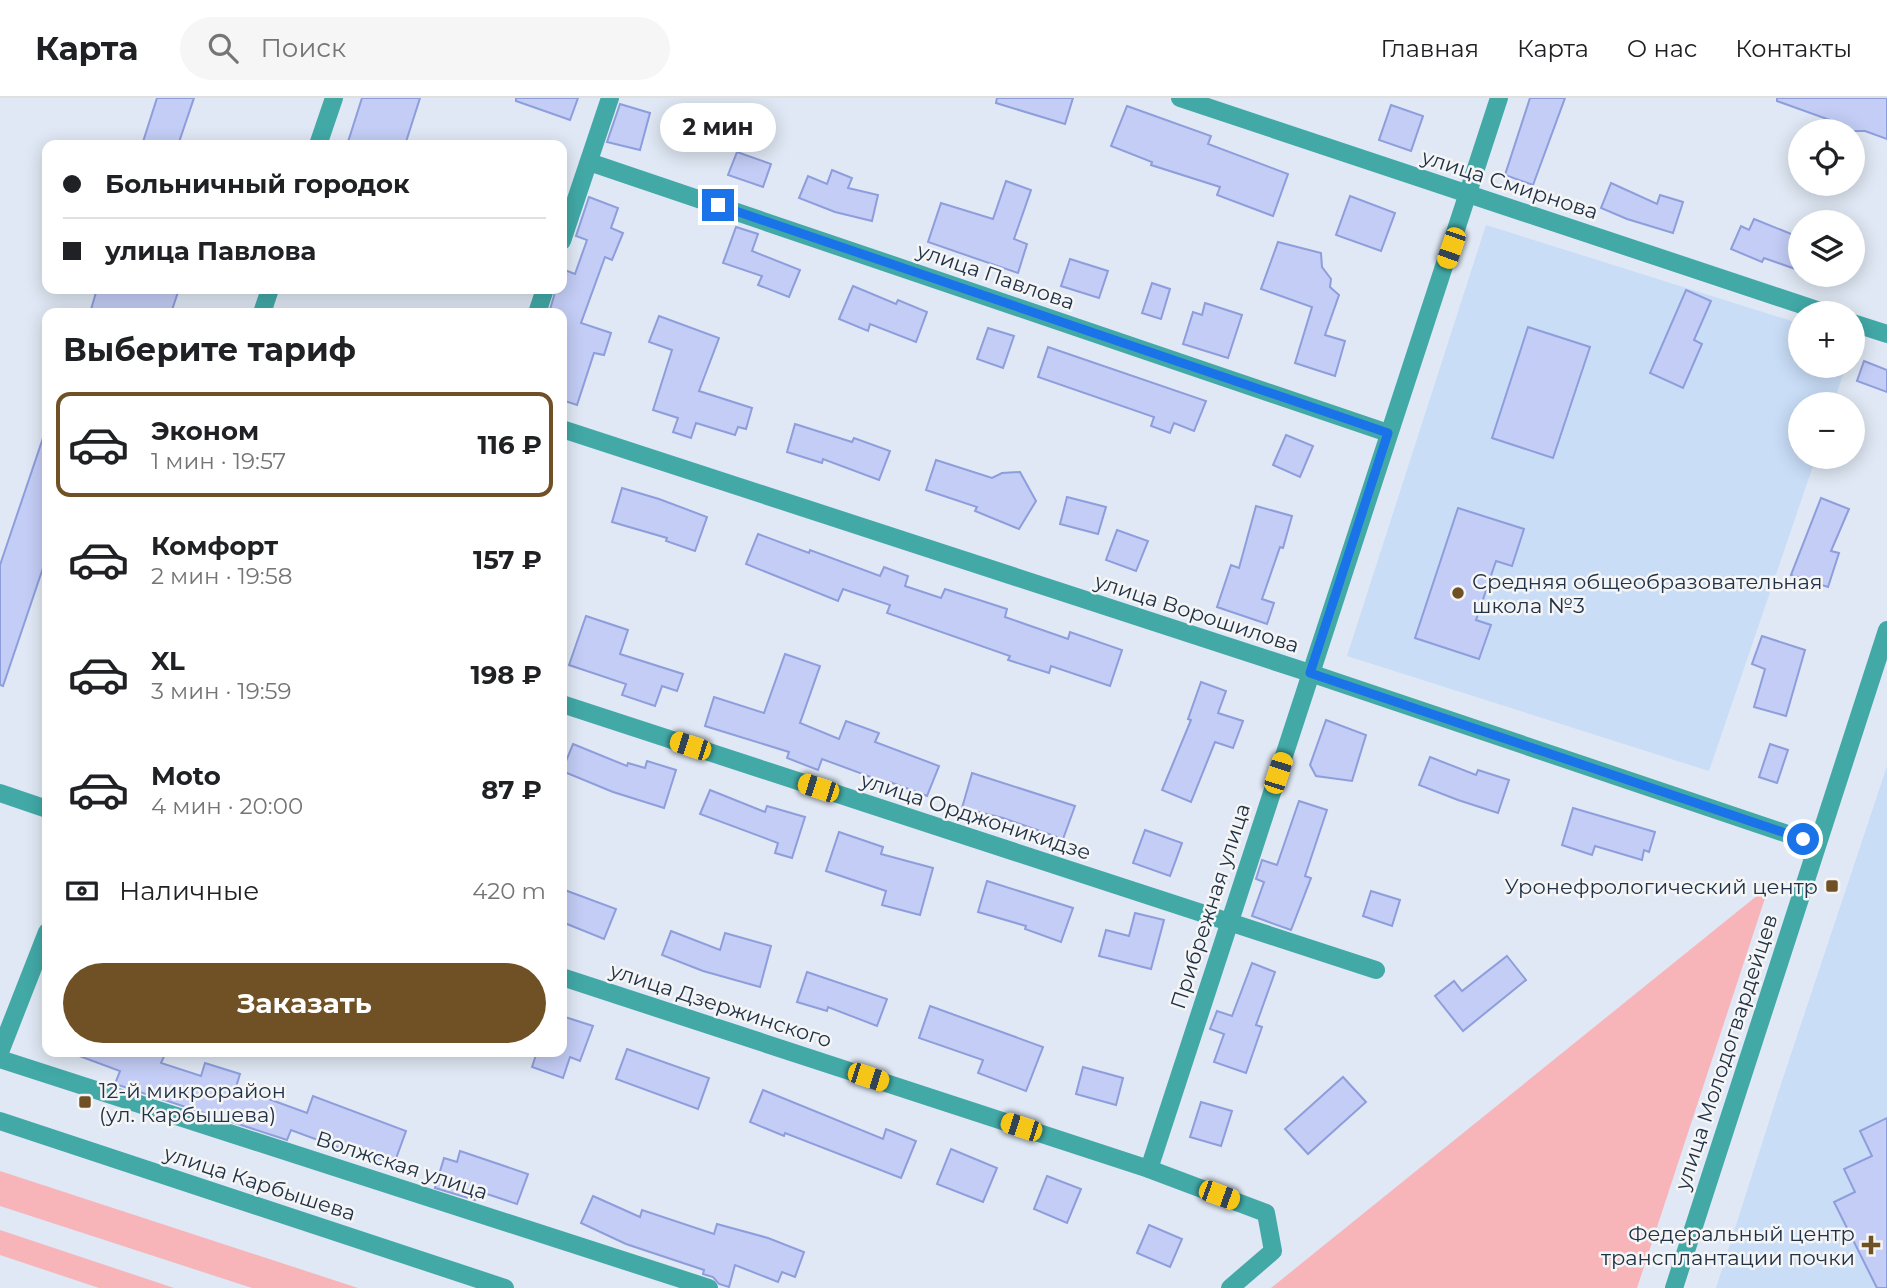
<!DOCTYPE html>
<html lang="ru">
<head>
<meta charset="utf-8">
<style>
	:root { --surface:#fff; --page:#f6f6f6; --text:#202124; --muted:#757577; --line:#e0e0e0; --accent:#705126 }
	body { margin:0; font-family:Montserrat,sans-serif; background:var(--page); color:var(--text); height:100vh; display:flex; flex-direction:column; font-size:26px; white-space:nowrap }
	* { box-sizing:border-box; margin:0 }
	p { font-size:23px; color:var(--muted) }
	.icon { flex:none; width:38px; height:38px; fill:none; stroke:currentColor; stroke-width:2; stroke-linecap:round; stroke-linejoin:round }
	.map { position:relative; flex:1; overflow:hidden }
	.sheet { position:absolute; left:42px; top:210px; width:525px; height:749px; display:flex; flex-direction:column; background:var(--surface); border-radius:14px; box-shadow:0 4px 18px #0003 }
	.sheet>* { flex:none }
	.hud { position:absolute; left:42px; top:42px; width:525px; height:154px; border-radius:14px; box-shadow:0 4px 18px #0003; display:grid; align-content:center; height:154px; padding:0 21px; background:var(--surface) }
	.controls { position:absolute; left:1788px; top:21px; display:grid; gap:14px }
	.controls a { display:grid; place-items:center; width:77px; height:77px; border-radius:50%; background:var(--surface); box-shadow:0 4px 18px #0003; font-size:35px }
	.end { position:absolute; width:32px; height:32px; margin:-16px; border:9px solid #1a73e8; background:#fff; box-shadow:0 0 0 4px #fff }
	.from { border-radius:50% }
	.bubble { position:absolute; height:49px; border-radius:24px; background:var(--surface); box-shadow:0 4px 18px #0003; font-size:23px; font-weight:700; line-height:49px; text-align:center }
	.car { position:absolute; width:21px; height:42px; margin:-21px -10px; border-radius:9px; box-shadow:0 0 5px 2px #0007; background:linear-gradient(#f5c518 24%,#345 0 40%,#f5c518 0 76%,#345 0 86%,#f5c518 0) }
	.hud b { display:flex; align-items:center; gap:24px; height:66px; font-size:26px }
	.hud b+b { border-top:2px solid var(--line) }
	.hud i { width:18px; height:18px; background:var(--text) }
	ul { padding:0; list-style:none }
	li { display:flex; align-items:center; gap:21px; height:105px; margin:0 14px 10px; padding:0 7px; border:4px solid transparent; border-radius:14px }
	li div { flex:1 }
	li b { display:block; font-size:26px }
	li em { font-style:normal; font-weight:700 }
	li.current { border-color:var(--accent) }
	li>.icon { width:63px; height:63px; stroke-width:1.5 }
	h2 { padding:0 21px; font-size:32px; line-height:84px }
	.pay { display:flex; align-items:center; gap:18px; height:77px; padding:0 21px; font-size:26px }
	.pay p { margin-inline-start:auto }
	.button { display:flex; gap:14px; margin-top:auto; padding:14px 21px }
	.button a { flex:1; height:80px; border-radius:42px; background:var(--accent); color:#fff; font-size:28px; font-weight:700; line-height:80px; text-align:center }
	header { display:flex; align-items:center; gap:42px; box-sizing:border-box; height:98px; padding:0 35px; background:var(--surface); border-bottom:2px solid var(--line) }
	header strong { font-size:33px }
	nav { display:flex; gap:38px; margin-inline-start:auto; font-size:24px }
	.search { width:490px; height:63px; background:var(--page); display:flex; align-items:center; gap:18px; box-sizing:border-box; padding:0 24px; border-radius:38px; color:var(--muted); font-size:26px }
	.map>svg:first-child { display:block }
</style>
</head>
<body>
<header>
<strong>Карта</strong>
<div class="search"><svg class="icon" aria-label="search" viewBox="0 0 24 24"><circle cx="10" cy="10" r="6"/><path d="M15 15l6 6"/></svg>Поиск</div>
<nav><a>Главная</a><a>Карта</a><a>О нас</a><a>Контакты</a></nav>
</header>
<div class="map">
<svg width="1887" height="1190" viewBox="0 0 1887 1190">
	<rect width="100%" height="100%" fill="#dfe8f4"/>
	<!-- built -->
	<g fill="#c9ddf7">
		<polygon points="1486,127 1801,226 1801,268 1846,268 1833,306 1801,306 1801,359 1816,359 1709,673 1347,558"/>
		<polygon points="1887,668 1887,1190 1716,1190 1780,989"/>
	</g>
	<!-- green -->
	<g fill="#f7b5ba">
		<polygon points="1769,788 1637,1190 1271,1190"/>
		<polygon points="0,1073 358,1190 252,1190 0,1108"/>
		<polygon points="0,1132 174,1190 99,1190 0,1157"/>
	</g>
	<!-- building -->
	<g fill="#c3cdf5" stroke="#8e9ddc" stroke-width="2">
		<polygon points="157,0 194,0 178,47 142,47"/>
		<polygon points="362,0 420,0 405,47 347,47"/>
		<polygon points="516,0 578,0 570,22 516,3"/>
		<polygon points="997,0 1073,0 1065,26 996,5"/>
		<polygon points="1530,0 1565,0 1533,87 1505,77"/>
		<polygon points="1777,0 1887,0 1887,41 1865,33 1826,33 1830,22 1777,3"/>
		<polygon points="620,6 650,15 640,52 607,44"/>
		<polygon points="1391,7 1423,18 1411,53 1379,42"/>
		<polygon points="1127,8 1211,38 1208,46 1288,76 1273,118 1217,97 1220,89 1151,67 1152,64 1111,48"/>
		<polygon points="737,54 771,66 763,89 728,77"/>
		<polygon points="832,72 852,80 848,90 878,97 872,123 835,114 799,100 808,78 827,86"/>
		<polygon points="1006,83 1031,92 1014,141 1027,146 1018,175 928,144 941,105 993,121"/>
		<polygon points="1611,85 1657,106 1660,97 1683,104 1673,135 1627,121 1601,110"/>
		<polygon points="1350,98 1395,115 1381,153 1336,137"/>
		<polygon points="589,99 618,110 611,130 623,135 612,162 605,159 581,225 611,235 604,257 594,255 577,307 562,302 562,215 549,215 556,191 562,191 562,171 575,176 587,142 576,138"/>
		<polygon points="1754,121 1801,140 1801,173 1764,160 1762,164 1731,151 1741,128 1749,132"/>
		<polygon points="736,129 758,136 752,153 800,172 789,199 758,187 762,178 723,165"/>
		<polygon points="1278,144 1321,155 1322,169 1331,181 1330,189 1339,197 1325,237 1345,243 1335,278 1295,265 1312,209 1261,191"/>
		<polygon points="1070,161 1108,173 1099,200 1061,188"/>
		<polygon points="1152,185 1170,191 1161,221 1142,215"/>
		<polygon points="853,188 896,206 898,202 927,214 916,244 870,226 868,233 839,221"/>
		<polygon points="97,191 179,191 171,215 90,215"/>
		<polygon points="1686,192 1711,203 1694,242 1702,246 1683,290 1650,275"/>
		<polygon points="1205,205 1242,217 1228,260 1183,246 1193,214 1202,217"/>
		<polygon points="659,218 719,240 699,293 752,310 746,331 738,329 735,337 696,325 691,340 673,334 678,320 653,312 672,252 649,244"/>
		<polygon points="1528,229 1590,249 1553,360 1492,340"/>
		<polygon points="988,230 1014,238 1003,270 977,261"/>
		<polygon points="1048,249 1206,303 1194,333 1174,325 1170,335 1151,328 1154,319 1038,279"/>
		<polygon points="1864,263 1887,272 1887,294 1857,283"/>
		<polygon points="795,326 852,344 854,340 890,353 879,382 823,361 822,365 787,354"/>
		<polygon points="44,337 47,338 47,458 3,588 0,587 0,467"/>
		<polygon points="1286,337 1313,348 1300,379 1273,367"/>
		<polygon points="936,362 992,380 1002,375 1020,374 1036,403 1019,431 975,413 977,409 926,392"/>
		<polygon points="622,390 659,401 707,419 695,453 666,443 667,440 612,424"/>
		<polygon points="1067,399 1106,409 1098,436 1060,426"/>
		<polygon points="1821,400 1849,411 1831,453 1839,455 1828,489 1791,477"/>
		<polygon points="1256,408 1292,418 1283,450 1280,449 1262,501 1274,505 1267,526 1217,509 1231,467 1239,470"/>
		<polygon points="1458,410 1524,431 1512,468 1496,463 1476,522 1491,527 1479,561 1415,540"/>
		<polygon points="1117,432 1148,443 1136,473 1106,462"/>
		<polygon points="758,436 809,455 810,452 880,478 884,469 908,478 905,488 941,500 945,491 1007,511 1005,519 1068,541 1070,534 1122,552 1110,588 1051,568 1049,575 1008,562 1010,558 887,515 890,507 843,491 838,503 746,466"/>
		<polygon points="586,518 628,532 620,556 683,576 677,593 662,588 655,608 622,597 626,586 569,567"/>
		<polygon points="1762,538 1805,552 1786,618 1754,609 1765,571 1752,566"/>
		<polygon points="785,556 820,568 800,625 839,641 846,623 879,635 875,644 939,668 927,698 890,684 887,692 869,686 871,679 822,661 818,672 787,660 789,654 705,628 714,599 764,615"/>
		<polygon points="1201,584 1226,593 1218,615 1243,623 1233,650 1215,644 1191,704 1162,692 1191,622 1188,621"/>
		<polygon points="1326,622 1366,637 1352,683 1316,678 1310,667"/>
		<polygon points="573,646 627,668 628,665 645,670 647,663 676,672 664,710 613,694 562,673"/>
		<polygon points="1770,646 1788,652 1777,685 1759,679"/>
		<polygon points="1430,659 1476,677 1478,672 1509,682 1498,715 1458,702 1419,687"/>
		<polygon points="972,675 1075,708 1063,741 1003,720 962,710"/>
		<polygon points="710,692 765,714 767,708 805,719 792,760 775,755 778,745 700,716"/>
		<polygon points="1299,703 1327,712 1305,778 1311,780 1291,832 1252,818 1264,784 1256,781 1262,762 1277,767"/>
		<polygon points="1573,710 1655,734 1649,754 1644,752 1642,762 1595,748 1592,757 1562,747"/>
		<polygon points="1145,732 1182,745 1170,778 1133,765"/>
		<polygon points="839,734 883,749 881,756 933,770 920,817 882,807 886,793 826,773"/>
		<polygon points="987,783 1073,810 1061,844 1025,831 1026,828 978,814"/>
		<polygon points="562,791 616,811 604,841 562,824"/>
		<polygon points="1371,793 1400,802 1392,828 1363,818"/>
		<polygon points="1135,815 1164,822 1151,871 1099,858 1106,832 1129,838"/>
		<polygon points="671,833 720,852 725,835 771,848 760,889 703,873 662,857"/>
		<polygon points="1507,858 1526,882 1463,933 1435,898 1454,883 1462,893"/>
		<polygon points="1252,865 1275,874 1256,927 1262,929 1246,975 1214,964 1224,936 1210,931 1217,913 1232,918"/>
		<polygon points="807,874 887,901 877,928 828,909 827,913 797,904"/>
		<polygon points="930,908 1043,949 1026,993 978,975 983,962 919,940"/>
		<polygon points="562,918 593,928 580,963 570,959 563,980 532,969 537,954 562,954"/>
		<polygon points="627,951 709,980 698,1011 616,981"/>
		<polygon points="74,954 166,954 161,965 201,978 205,965 240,976 236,989 307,1015 313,998 406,1033 394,1066 344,1047 342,1051 291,1032 287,1042 115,986 120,973 74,956"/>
		<polygon points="1083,969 1123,980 1116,1007 1076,996"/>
		<polygon points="1343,979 1366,1004 1308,1056 1285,1031"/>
		<polygon points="763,992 883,1041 886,1031 916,1043 901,1080 785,1035 784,1038 750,1024"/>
		<polygon points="1201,1004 1232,1013 1221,1048 1190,1039"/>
		<polygon points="1887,1020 1887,1190 1877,1190 1834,1104 1855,1094 1844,1071 1872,1058 1860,1033"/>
		<polygon points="951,1051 997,1070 983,1104 937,1086"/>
		<polygon points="460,1053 528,1076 517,1106 478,1093 475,1102 435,1090 444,1060 457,1064"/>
		<polygon points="1047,1078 1081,1091 1067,1125 1034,1111"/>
		<polygon points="593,1098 640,1119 642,1112 714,1136 717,1126 768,1140 804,1154 795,1179 782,1174 778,1184 735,1167 729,1189 719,1186 713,1179 703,1176 704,1172 626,1146 581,1125"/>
		<polygon points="1149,1127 1182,1141 1170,1169 1137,1155"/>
	</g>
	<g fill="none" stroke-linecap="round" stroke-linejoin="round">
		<!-- minor -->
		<g stroke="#42a9a7" stroke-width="18">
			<polyline points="1180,0 1826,215"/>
			<polyline points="318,47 334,0"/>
			<polyline points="589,64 1388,335"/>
			<polyline points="562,143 610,0"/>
			<polyline points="262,215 270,191"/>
			<polyline points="537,215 545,191"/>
			<polyline points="1853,225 1887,236"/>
			<polyline points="562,331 1310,575 1817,746"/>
			<polyline points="562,606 1376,872"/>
			<polyline points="0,695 47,711"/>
			<polyline points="562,879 1149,1071 1266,1115 1273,1153 1230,1190"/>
			<polyline points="0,954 47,834"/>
			<polyline points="0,961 709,1190"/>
			<polyline points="1149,1071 1499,0"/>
		</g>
		<!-- tertiary -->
		<g stroke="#42a9a7" stroke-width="18">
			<polyline points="0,1023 505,1190"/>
			<polyline points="1674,1190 1887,532"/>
		</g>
	</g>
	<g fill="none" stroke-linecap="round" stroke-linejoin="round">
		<!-- route -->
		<polyline stroke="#1a73e8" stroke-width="9" points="718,107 1388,335 1310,575 1803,741"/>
	</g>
	<!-- markers -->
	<g fill="#705126" stroke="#f5f5f5" stroke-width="2.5">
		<circle cx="1458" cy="495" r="7"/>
		<rect x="1825" y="781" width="14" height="14" rx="3.5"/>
		<rect x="78" y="997" width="14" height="14" rx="3.5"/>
		<path d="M1867.5 1136.5h7v7h7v7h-7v7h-7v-7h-7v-7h7z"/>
	</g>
	<g text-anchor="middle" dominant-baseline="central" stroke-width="5" stroke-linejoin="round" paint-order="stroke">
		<!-- street labels -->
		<g font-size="21" fill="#203248" stroke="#f5f5f5">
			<text transform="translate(1510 86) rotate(18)">улица Смирнова</text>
			<text transform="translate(996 178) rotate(19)">улица Павлова</text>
			<text transform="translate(1197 515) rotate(18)">улица Ворошилова</text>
			<text transform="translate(976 718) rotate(18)">улица Орджоникидзе</text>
			<text transform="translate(1210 808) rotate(-72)">Прибрежная улица</text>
			<text transform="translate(721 907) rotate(18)">улица Дзержинского</text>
			<text transform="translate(1726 954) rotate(-72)">улица Молодогвардейцев</text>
			<text transform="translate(402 1067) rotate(18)">Волжская улица</text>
			<text transform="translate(260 1085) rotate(18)">улица Карбышева</text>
		</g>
		<!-- poi labels -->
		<g font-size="21" fill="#203248" stroke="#f5f5f5" text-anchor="start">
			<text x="1472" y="483">Средняя общеобразовательная<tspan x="1472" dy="24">школа №3</tspan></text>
			<text x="1818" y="788" text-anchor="end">Уронефрологический центр</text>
			<text x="99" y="992">12-й микрорайон<tspan x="99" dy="24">(ул. Карбышева)</tspan></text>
			<text x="1855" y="1135" text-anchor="end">Федеральный центр<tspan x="1855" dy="24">трансплантации почки</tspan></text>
		</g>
	</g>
</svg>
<div class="controls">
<a><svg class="icon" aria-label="locate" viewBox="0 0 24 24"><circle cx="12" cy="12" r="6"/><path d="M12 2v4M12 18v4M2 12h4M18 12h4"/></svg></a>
<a><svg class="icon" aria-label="layers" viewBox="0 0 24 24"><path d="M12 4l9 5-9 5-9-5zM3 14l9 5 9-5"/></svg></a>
<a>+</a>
<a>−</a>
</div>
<i class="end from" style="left:1803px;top:741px"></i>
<i class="end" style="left:718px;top:107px"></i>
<div class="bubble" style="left:660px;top:5px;width:116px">2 мин</div>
<i class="car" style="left:1451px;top:150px;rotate:199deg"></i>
<i class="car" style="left:690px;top:648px;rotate:288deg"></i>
<i class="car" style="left:1278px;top:675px;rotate:18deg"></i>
<i class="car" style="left:818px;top:690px;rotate:288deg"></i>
<i class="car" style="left:868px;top:979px;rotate:108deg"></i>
<i class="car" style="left:1021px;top:1029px;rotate:288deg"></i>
<i class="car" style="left:1219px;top:1097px;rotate:110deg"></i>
<div class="hud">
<b><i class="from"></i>Больничный городок</b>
<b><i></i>улица Павлова</b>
</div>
<section class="sheet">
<h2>Выберите тариф</h2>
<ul>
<li class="current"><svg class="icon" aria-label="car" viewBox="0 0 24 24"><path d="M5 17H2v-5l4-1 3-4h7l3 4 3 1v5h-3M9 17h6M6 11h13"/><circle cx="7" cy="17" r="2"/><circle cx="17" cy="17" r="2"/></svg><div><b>Эконом</b><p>1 мин · 19:57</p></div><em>116 ₽</em></li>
<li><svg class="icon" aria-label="car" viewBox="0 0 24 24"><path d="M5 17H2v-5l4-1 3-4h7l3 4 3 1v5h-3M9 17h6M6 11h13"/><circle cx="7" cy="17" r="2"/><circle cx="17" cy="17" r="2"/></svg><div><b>Комфорт</b><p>2 мин · 19:58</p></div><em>157 ₽</em></li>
<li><svg class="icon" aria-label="car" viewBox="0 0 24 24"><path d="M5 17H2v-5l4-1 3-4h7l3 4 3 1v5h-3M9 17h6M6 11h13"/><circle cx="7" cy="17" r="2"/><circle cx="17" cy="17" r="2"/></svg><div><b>XL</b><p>3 мин · 19:59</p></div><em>198 ₽</em></li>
<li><svg class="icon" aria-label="car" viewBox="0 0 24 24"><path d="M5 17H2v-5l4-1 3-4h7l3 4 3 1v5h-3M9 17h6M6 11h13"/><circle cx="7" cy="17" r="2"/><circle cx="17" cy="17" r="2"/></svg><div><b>Moto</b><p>4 мин · 20:00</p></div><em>87 ₽</em></li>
</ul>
<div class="pay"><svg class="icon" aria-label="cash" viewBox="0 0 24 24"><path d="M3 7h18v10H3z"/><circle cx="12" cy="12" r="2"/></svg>Наличные<p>420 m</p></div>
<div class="button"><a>Заказать</a></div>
</section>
</div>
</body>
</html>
